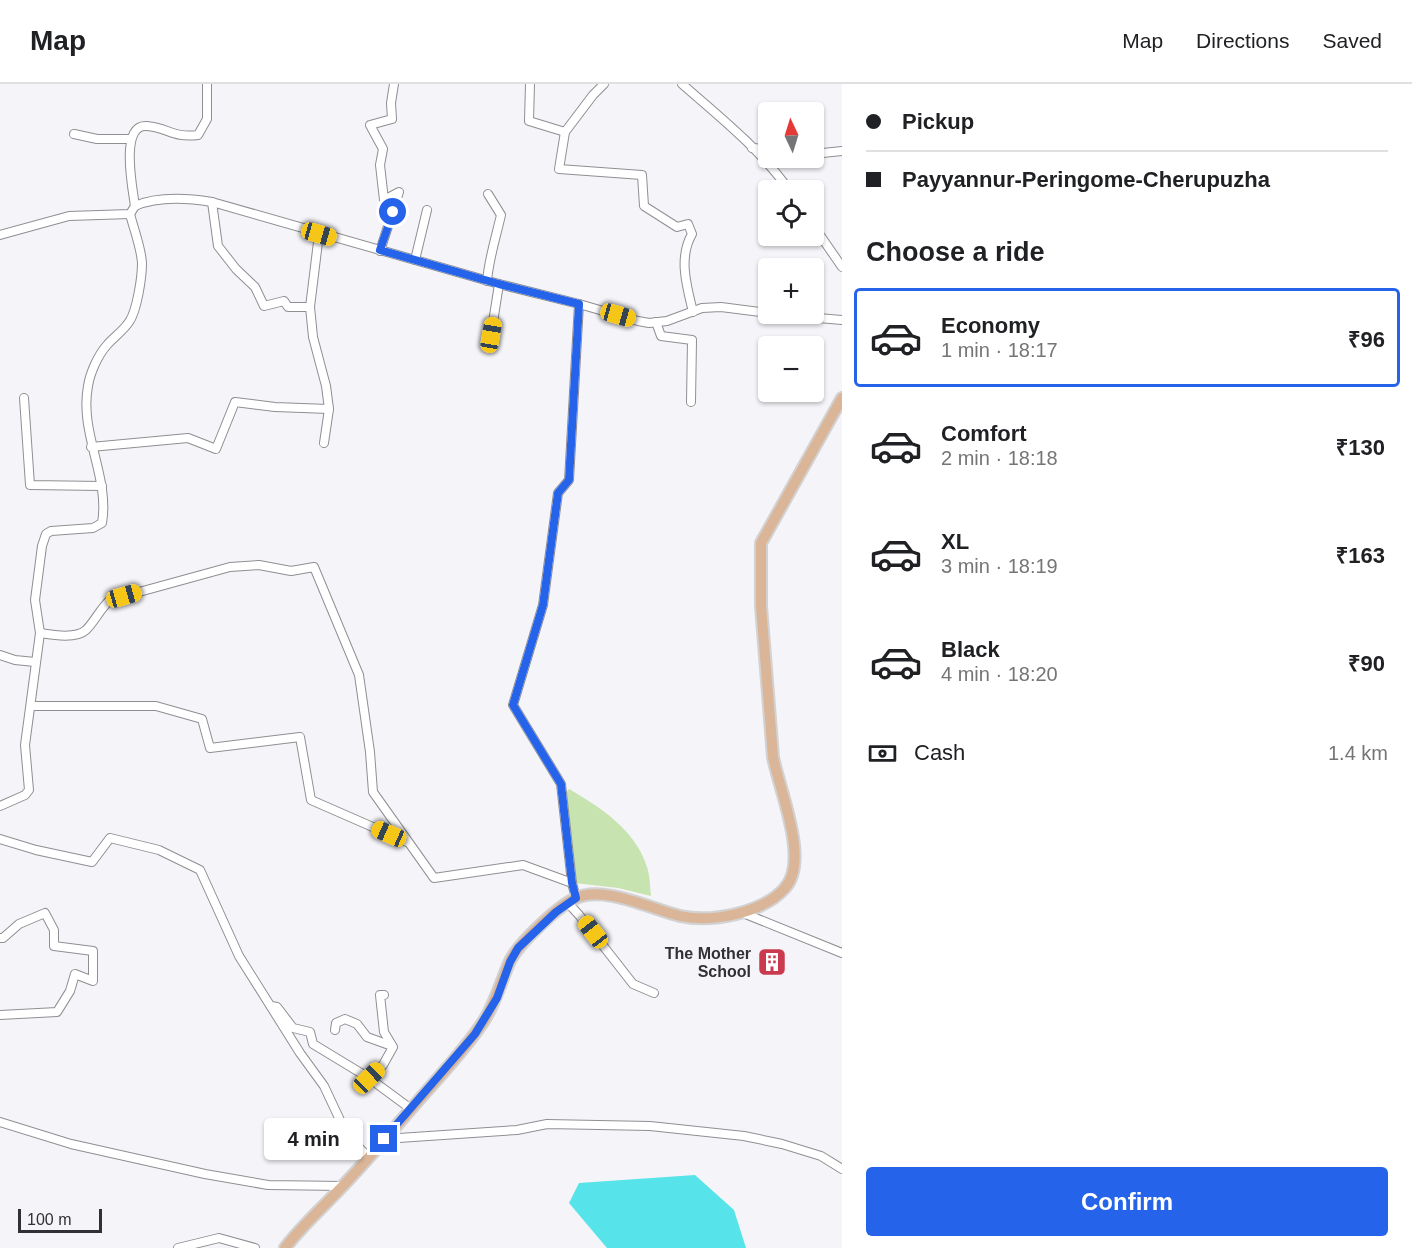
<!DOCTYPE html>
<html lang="en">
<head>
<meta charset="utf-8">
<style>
	:root { --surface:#fff; --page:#f6f6f6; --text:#202124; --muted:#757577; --line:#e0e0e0; --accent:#2563eb }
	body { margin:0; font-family:Helvetica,sans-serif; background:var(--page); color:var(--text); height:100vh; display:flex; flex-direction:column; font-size:22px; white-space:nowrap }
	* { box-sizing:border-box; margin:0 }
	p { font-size:20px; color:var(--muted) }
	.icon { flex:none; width:33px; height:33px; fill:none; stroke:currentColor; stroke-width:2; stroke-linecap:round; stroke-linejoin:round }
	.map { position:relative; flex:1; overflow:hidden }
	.side { display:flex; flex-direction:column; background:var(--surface); width:570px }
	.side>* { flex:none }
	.banner { display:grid; align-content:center; height:132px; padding:0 24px; background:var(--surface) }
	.needle { width:39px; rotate:356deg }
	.tools { position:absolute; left:758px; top:18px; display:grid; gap:12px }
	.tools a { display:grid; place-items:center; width:66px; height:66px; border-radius:6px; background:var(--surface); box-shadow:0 2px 4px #0004; font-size:30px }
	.scale { position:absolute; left:18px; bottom:15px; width:84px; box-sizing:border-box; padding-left:6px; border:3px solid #313133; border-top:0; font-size:16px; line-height:21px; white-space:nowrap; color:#313133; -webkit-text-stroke:4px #f5f5f9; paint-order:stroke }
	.end { position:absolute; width:27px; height:27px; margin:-14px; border:8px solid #2563eb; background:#fff; box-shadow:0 0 0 3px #fff }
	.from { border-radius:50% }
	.bubble { position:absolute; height:42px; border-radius:6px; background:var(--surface); box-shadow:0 2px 4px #0004; font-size:20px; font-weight:600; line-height:42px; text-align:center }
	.car { position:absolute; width:18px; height:36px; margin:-18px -9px; border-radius:8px; box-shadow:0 0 4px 2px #0007; background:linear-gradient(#f5c518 24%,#345 0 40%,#f5c518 0 76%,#345 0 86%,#f5c518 0) }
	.banner b { display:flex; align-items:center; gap:21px; height:57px; font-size:22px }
	.banner b+b { border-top:2px solid var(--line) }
	.banner i { width:15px; height:15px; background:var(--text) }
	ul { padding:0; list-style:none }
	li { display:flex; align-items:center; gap:18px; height:99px; margin:0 12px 9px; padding:0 12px; border:3px solid transparent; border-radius:6px }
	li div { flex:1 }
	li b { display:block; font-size:22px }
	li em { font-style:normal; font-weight:600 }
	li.active { border-color:var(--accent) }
	li>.icon { width:54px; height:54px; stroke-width:1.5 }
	h2 { padding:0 24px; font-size:27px; line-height:72px }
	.pay { display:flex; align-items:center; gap:15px; height:66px; padding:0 24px; font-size:22px }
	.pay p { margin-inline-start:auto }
	.primary-button { display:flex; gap:12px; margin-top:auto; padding:12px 24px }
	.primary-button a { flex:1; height:69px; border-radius:6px; background:var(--accent); color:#fff; font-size:24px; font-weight:600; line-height:69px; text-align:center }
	header { display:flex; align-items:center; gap:36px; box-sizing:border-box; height:84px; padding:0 30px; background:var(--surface); border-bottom:2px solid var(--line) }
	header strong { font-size:28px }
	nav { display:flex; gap:33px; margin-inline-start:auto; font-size:21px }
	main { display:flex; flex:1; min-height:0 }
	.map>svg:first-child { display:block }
</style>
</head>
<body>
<header>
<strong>Map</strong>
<nav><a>Map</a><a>Directions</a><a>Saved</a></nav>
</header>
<main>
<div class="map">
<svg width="842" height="1164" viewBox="0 0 842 1164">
	<rect width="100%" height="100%" fill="#f5f5f9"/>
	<!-- green -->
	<path fill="#c7e3af" d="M569,705C601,724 635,745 647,783C650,792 650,803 651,812L618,804L575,799L566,709Z"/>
	<!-- water -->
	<polygon fill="#56e3e9" points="695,1091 734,1126 746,1164 607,1164 569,1119 579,1099"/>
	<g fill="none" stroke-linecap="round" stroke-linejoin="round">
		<!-- minor casing -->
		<g stroke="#8f8f93" stroke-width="10">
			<g id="minor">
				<polyline points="530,0 529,37 565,48"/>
				<path d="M604,0L593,11L565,48L559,85L642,91L644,122L677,143L688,140L692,150C678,174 687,203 693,228"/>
				<path d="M682,0C720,33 760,65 789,106"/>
				<polyline points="74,50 97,55 131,55"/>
				<polyline points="752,64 768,65"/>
				<polyline points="813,70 842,67"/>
				<polyline points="212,118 218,162 236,185 255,203 264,222 284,217 288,223 310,223 313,253 326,302 329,325 324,359"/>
				<path d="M135,122C133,107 119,39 147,42C169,44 172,54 198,51L207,35V0"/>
				<polyline points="813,141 842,183"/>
				<path d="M0,151L69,132L130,130L135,122C158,112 187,114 212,118L499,200L579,220L638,237L649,239L667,237L702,224L721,223L768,229"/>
				<polyline points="380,167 399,108 384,116 380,81 383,65 370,41 392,35 391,19 394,0"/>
				<polyline points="415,176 427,126"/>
				<path d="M487,197C489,174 496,153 501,131L488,110"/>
				<polyline points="310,223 319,150"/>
				<polyline points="771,230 842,236"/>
				<polyline points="656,238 661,252 692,256 691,318"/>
				<polyline points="491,251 499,200"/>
				<polyline points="24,314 30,401 102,402"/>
				<polyline points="91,363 188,354 216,365 235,318 275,323 329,325"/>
				<path d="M40,549C53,551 76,555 86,546C95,537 100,525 110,516L230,483L259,481L291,487L314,483L359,591L370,668L373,708L434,794L523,781L572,799"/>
				<polyline points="0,571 15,576 35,578"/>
				<polyline points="31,622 156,622 202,635 210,664 300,653 311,716 407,758"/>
				<path d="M0,722L25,711L29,706L25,661L40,549L35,516L42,462L46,450L51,447L93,444L102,439C110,393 79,349 88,302C90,289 98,271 107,261C114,253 123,247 129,238C137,227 142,193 142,179C141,163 134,146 130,130"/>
				<polyline points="0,755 36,766 92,778 110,754 159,766 200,786 239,872 300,969 324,1002 347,1051 369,1074"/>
				<polyline points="576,814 572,799 561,700 513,621 543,521 558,409 569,396 579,220"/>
				<polyline points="568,819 579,831 633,900 654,909"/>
				<polyline points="743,829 842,869"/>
				<polyline points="0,854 3,854 19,840 45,829 54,846 54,862 93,867 93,897 75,890 70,907 57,928 0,931"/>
				<polyline points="271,922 277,923 293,944 310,948 313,960 369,994 411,1025"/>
				<polyline points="335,946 336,939 345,935 357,940 367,953 392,962"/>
				<polyline points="369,994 383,981 393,963 384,948 380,911 384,911"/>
				<polyline points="0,1038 71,1060 205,1090 268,1101 343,1102"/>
				<polyline points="384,1055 517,1046 547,1040 650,1042 744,1052 782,1060 821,1072 842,1085"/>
				<polyline points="178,1164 219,1154 255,1164"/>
			</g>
		</g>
		<!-- major casing -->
		<g stroke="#d2d2d2" stroke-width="14">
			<path id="major" d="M285,1164C300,1144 320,1126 337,1108C368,1076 396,1042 425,1009C445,986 468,962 485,935C496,917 501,897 510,877C519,859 556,824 574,815C602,800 651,825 680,832C712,839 763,829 785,804C810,777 779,705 773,673L761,522V459L842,314"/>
		</g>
		<!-- minor -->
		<use href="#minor" stroke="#fff" stroke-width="8"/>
		<!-- major -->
		<use href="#major" stroke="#dbb598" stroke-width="10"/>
	</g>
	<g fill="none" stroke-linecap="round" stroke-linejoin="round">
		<!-- route -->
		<polyline stroke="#2563eb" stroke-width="8" points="384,1055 475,950 497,914 510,878 518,864 556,828 576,814 572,799 561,700 513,621 543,521 558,409 569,396 579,220 499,200 380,166 393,128"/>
	</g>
	<!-- icons -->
	<defs>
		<g id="building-square" transform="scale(1.5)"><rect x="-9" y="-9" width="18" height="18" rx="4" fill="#cb3b50" stroke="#f5f5f9"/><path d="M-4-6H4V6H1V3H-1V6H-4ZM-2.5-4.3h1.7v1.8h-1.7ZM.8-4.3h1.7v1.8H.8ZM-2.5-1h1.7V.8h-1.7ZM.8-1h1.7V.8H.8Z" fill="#fff"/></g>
	</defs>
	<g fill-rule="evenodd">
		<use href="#building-square" x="772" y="878"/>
	</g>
	<g text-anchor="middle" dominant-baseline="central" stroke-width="6" stroke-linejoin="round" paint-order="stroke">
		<!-- poi labels -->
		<g font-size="16" font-weight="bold" fill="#313133" stroke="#f5f5f9" text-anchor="end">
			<text x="751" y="869">The Mother<tspan x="751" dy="18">School</tspan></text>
		</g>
	</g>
</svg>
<div class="tools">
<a><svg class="needle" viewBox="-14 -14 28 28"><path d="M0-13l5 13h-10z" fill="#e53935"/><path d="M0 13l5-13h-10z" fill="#757577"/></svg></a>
<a><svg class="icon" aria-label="locate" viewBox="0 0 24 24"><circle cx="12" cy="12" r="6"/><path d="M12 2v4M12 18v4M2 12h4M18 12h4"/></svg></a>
<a>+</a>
<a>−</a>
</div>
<div class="scale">100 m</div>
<i class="end from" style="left:393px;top:128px"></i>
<i class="end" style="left:384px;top:1055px"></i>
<div class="bubble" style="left:264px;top:1034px;width:99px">4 min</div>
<i class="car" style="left:319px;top:150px;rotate:106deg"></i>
<i class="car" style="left:618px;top:231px;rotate:106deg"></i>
<i class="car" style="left:491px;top:251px;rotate:10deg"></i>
<i class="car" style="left:124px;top:512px;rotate:74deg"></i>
<i class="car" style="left:389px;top:750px;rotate:294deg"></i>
<i class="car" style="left:593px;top:848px;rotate:322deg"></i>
<i class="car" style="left:369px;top:994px;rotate:46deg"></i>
</div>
<section class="side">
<div class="banner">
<b><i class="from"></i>Pickup</b>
<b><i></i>Payyannur-Peringome-Cherupuzha</b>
</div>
<h2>Choose a ride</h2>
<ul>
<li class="active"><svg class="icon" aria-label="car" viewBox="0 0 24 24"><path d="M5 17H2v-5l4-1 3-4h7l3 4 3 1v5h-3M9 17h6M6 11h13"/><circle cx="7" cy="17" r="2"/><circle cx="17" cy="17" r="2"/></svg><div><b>Economy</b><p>1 min · 18:17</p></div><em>₹96</em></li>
<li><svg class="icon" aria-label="car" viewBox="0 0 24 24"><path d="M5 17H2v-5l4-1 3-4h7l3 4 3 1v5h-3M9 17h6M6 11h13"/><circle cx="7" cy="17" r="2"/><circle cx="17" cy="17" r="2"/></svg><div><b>Comfort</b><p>2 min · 18:18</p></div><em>₹130</em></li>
<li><svg class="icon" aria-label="car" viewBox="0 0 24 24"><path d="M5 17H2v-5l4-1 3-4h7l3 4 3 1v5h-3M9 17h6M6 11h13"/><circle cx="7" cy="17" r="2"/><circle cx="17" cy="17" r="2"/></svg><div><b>XL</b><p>3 min · 18:19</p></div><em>₹163</em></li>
<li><svg class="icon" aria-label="car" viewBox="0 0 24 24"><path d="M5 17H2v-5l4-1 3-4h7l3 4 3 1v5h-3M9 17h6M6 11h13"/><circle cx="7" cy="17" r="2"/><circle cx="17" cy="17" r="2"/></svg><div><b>Black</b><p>4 min · 18:20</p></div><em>₹90</em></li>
</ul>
<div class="pay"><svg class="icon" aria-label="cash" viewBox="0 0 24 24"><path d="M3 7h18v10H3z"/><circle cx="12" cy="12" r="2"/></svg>Cash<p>1.4 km</p></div>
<div class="primary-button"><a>Confirm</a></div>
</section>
</main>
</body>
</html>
